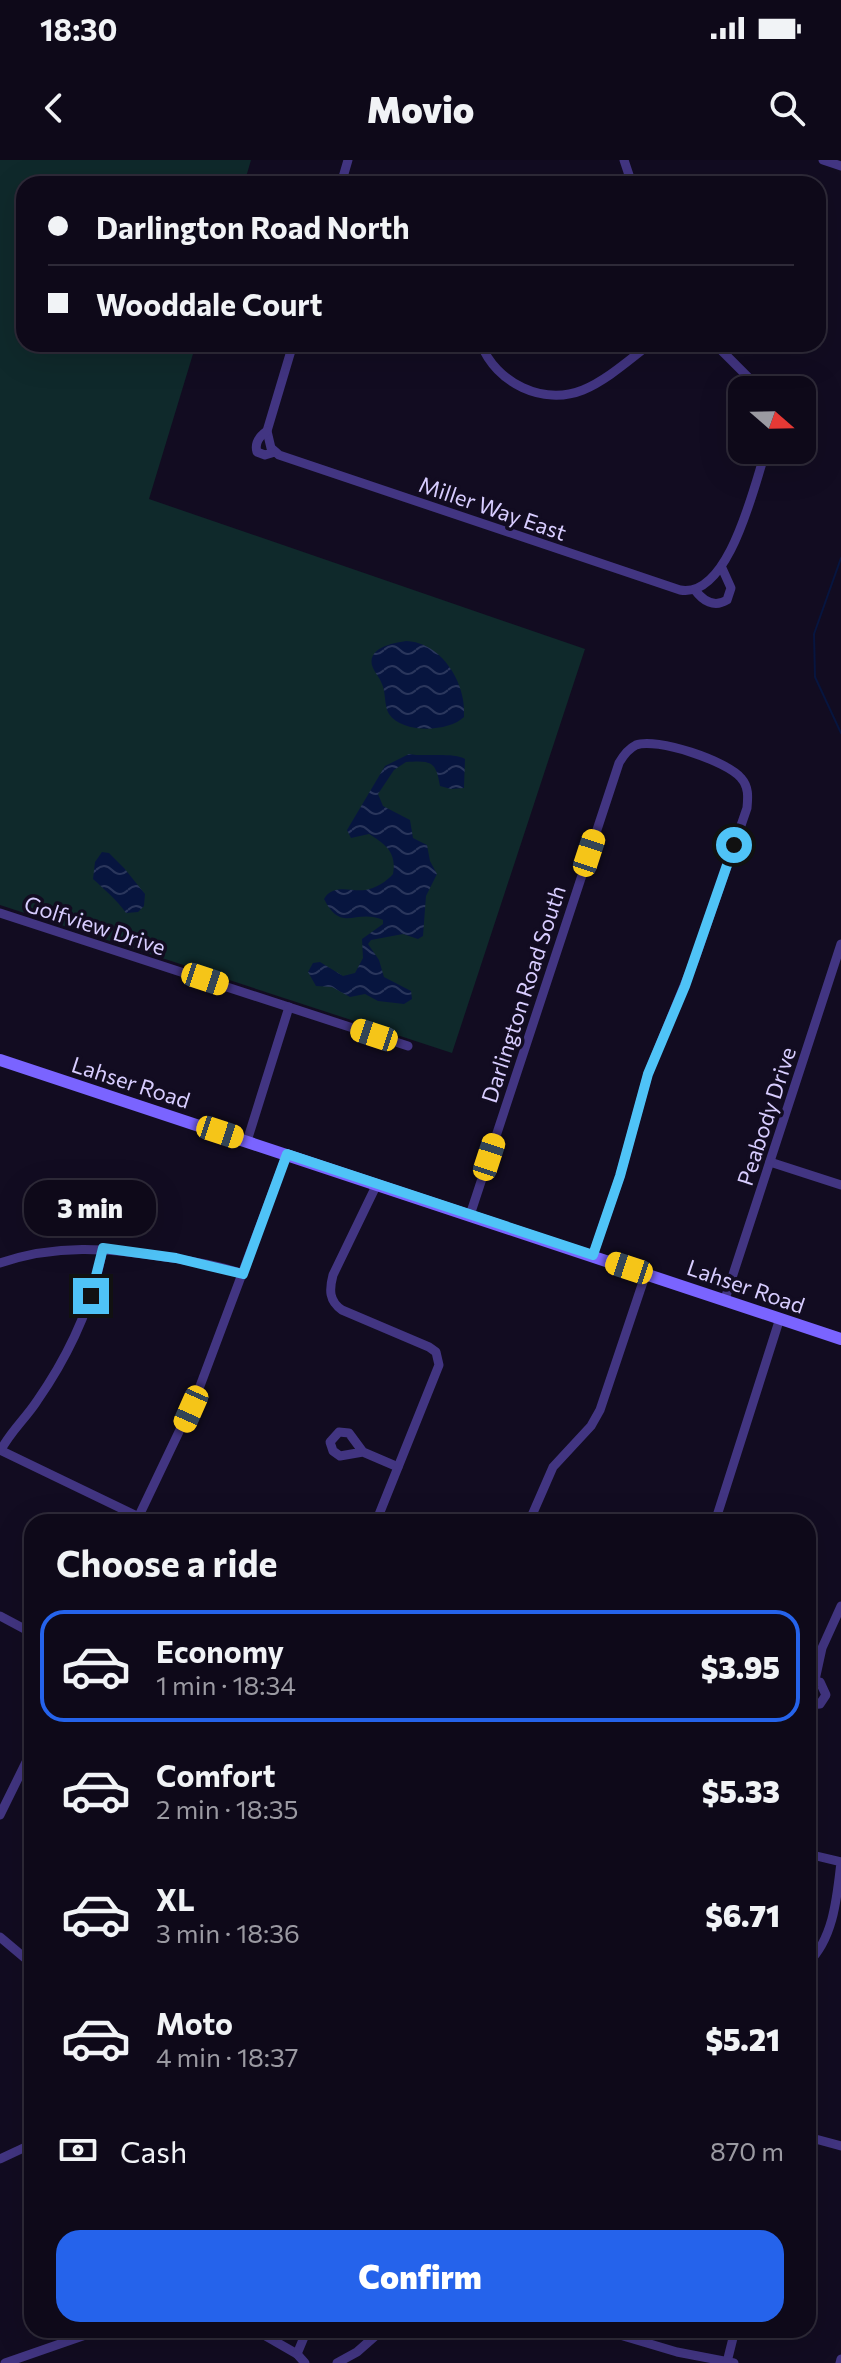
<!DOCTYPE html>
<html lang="en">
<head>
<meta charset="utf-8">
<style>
	:root { --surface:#0e0919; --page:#1c1726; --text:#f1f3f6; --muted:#9b9aa2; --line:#2e2a38; --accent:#2563eb }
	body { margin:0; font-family:Commissioner,sans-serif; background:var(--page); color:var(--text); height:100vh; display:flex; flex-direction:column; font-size:30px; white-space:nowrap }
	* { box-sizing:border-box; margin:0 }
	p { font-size:26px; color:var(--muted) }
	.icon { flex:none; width:44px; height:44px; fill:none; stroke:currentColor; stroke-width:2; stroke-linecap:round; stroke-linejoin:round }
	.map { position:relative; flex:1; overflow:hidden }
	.drawer { position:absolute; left:24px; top:1354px; width:792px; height:824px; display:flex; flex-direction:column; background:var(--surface); border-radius:24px; box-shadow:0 8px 32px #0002,0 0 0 2px var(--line) }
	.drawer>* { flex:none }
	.top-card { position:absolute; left:16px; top:16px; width:810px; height:176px; border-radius:24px; box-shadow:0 8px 32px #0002,0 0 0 2px var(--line); display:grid; align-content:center; height:176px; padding:0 32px; background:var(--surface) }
	.needle { width:52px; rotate:110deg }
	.tools { position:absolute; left:728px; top:216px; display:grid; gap:16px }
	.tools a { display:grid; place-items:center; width:88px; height:88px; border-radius:16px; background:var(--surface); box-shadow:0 8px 32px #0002,0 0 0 2px var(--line); font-size:40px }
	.end { position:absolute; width:36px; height:36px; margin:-18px; border:10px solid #4fc3f7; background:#111; box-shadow:0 0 0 4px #111 }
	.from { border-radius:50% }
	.bubble { position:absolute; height:56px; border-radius:24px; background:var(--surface); box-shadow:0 8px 32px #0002,0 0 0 2px var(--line); font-size:26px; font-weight:800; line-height:56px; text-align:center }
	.car { position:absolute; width:24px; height:48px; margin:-24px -12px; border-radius:10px; box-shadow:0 0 6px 2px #0007; background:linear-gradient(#f5c518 24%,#345 0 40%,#f5c518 0 76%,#345 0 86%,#f5c518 0) }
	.top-card b { display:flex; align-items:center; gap:28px; height:76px; font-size:30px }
	.top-card b+b { border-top:2px solid var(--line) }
	.top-card i { width:20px; height:20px; background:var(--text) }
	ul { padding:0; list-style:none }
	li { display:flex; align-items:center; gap:24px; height:112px; margin:0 16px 12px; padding:0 16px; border:4px solid transparent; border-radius:24px }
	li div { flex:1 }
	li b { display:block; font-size:30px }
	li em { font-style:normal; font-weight:800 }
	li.selected { border-color:var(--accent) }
	li>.icon { width:72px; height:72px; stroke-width:1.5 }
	h2 { padding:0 32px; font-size:36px; line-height:96px }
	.pay { display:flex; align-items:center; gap:20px; height:88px; padding:0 32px; font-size:30px }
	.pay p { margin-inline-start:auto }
	.button { display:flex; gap:16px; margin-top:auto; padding:16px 32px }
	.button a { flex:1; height:92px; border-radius:24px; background:var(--accent); color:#fff; font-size:32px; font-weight:800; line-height:92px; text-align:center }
	.status { display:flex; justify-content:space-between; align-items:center; height:56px; padding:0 40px; background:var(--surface); direction:ltr }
	.status svg { height:22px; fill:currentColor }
	header { display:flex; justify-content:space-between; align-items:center; height:104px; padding:0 32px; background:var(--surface); font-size:36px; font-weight:800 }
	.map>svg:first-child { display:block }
</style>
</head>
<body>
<div class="status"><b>18:30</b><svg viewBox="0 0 49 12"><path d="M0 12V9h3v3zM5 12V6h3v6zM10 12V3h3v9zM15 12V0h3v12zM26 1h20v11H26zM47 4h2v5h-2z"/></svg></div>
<header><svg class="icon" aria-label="back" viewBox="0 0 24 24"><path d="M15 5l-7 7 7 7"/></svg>Movio<svg class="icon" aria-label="search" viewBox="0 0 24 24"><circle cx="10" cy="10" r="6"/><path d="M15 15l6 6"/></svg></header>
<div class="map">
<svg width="841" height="2203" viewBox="0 0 841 2203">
	<defs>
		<pattern id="water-waves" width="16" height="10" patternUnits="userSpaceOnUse" patternTransform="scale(2)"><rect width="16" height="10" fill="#07153f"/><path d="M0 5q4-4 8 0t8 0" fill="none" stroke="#2a365c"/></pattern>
	</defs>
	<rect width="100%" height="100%" fill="#120c21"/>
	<!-- grass -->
	<polygon fill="#0f292b" points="0,0 251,0 244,24 24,24 24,184 196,184 149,339 585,489 452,893 0,745"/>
	<!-- water -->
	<g fill="url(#water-waves)">
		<path d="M406,481C441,482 467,523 464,557C449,572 402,574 389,554C384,546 386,533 382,524C380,518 375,513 373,508C365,488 393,483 406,481Z"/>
		<path d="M409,594C424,597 454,592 465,599L464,628L451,629L440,626C436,602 432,600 406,602L394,610L378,634L383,646L410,660L413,678L427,685L430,701L437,714L426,736L423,776L418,779L403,774L371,780L368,784L379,800L384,817L411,831L412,839L404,844L378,841L365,834L350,837L332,827L316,826L308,812L313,803L320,802L343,816L355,813L363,798L362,779L383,764V760C355,748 342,774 324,739C333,723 351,732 365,730C375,729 387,721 393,714C397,692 385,684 369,674L351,678L347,670L385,606Z"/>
		<path d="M102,692L109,693L124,708L145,734L144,746L138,752L126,753C117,740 105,730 93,719L95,702Z"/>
	</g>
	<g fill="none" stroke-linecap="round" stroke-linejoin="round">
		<!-- stream -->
		<polyline stroke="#07153f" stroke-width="2" points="841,398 814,474 815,517 841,573"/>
		<!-- street -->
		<g stroke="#423582" stroke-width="9">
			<polyline points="624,0 632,24"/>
			<polyline points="823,0 841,6"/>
			<polyline points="341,24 348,0"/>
			<path d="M293,184L267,271L271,288L279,295L680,430C729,439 754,326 766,290"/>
			<path d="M481,184C496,223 543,246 583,230C607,220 629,200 650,184"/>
			<polyline points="715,184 761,230"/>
			<path d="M267,271C260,276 254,282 257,292L265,295L275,292"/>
			<path d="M695,430C703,441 714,448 727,440L731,428L722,408"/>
			<polyline points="0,753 408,886"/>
			<polyline points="247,981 289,847"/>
			<polyline points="770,1002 841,1025"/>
			<path d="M470,1055L619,603C623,596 628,589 636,585C656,577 727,601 741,618C749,627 748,637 747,648L695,799L648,914L620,1016L593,1095"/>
			<path d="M0,1103C56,1084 108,1088 165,1097C191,1101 218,1105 243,1114"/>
			<polyline points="725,1139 841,784"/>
			<polyline points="0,1290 139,1357"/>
			<path d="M1,1290C10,1272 26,1258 37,1241C69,1195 93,1143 103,1088"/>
			<polyline points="363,1292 340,1296 333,1291 330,1282 339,1272 349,1273 363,1292 398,1307"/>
			<polyline points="136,1362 197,1234 287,994"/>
			<path d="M376,1362L439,1205L436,1192L429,1187L342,1150C329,1141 329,1130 333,1115L377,1024"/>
			<polyline points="529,1362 553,1307 591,1266 600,1250 646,1113"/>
			<polyline points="715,1362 780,1158"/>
			<polyline points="0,1456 32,1473"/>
			<polyline points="815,1520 822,1488 841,1446"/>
			<polyline points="808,1521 820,1522 826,1535 820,1544 808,1545"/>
			<polyline points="0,1655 32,1590"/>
			<path d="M808,1694L841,1702C837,1736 834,1778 808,1803"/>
			<polyline points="0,1777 32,1804"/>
			<polyline points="808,1977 841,1986"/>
			<polyline points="0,1999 32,1984"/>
			<polyline points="255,2170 297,2194 305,2203"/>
			<polyline points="603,2170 677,2192 734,2203"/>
			<polyline points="297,2194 307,2170"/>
			<polyline points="727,2202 735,2170"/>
			<polyline points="5,2203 100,2170"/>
			<polyline points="337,2203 357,2192 382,2170"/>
			<polyline points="840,2203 841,2199"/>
		</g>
		<!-- secondary -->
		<polyline stroke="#7a64ff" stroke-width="12" points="0,900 841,1179"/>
	</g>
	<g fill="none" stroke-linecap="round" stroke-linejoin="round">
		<!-- route -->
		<polyline stroke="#4fc3f7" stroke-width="10" points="91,1136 103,1088 176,1098 243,1114 287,994 593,1095 620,1016 648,914 685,826 734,685"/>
	</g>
	<g text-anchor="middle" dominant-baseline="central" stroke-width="7" stroke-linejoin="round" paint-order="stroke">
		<!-- street labels -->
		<g font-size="22" fill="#d8cdff" stroke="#120c21">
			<text transform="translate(493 348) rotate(19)">Miller Way East</text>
			<text transform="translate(95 765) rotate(18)">Golfview Drive</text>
			<text transform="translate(523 834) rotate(-72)">Darlington Road South</text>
			<text transform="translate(131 922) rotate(18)">Lahser Road</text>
			<text transform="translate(766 956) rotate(-72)">Peabody Drive</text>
			<text transform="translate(746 1126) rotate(19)">Lahser Road</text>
		</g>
	</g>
</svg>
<div class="tools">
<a><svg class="needle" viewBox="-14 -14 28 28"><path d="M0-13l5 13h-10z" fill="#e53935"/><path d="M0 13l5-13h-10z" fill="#9b9aa2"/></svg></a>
</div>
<i class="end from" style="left:734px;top:685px"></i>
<i class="end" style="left:91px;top:1136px"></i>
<div class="bubble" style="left:24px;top:1020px;width:132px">3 min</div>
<i class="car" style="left:589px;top:693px;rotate:18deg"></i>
<i class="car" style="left:205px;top:819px;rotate:108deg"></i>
<i class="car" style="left:374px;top:875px;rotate:288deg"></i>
<i class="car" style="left:220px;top:972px;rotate:108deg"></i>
<i class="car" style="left:489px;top:997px;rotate:18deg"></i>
<i class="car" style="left:629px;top:1108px;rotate:288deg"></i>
<i class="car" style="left:191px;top:1249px;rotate:204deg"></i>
<div class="top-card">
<b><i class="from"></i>Darlington Road North</b>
<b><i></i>Wooddale Court</b>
</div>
<section class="drawer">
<h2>Choose a ride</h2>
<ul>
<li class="selected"><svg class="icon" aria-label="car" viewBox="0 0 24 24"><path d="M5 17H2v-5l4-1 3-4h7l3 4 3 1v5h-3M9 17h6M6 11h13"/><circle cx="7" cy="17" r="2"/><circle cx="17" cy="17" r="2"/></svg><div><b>Economy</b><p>1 min · 18:34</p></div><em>$3.95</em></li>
<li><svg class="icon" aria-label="car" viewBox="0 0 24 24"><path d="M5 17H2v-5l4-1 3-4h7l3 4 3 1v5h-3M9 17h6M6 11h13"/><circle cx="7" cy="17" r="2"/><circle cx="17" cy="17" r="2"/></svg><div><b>Comfort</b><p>2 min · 18:35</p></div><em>$5.33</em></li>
<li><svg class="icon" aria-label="car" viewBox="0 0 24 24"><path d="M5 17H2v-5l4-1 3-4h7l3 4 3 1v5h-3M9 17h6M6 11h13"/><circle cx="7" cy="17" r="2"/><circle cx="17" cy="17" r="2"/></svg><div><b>XL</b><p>3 min · 18:36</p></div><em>$6.71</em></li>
<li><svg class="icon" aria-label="car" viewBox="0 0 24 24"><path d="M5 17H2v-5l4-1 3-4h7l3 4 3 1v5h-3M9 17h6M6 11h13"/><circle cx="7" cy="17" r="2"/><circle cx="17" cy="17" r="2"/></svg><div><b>Moto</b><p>4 min · 18:37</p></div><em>$5.21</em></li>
</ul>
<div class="pay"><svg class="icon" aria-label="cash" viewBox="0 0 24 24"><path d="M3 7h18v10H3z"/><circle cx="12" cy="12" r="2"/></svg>Cash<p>870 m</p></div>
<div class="button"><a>Confirm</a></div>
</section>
</div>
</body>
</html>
